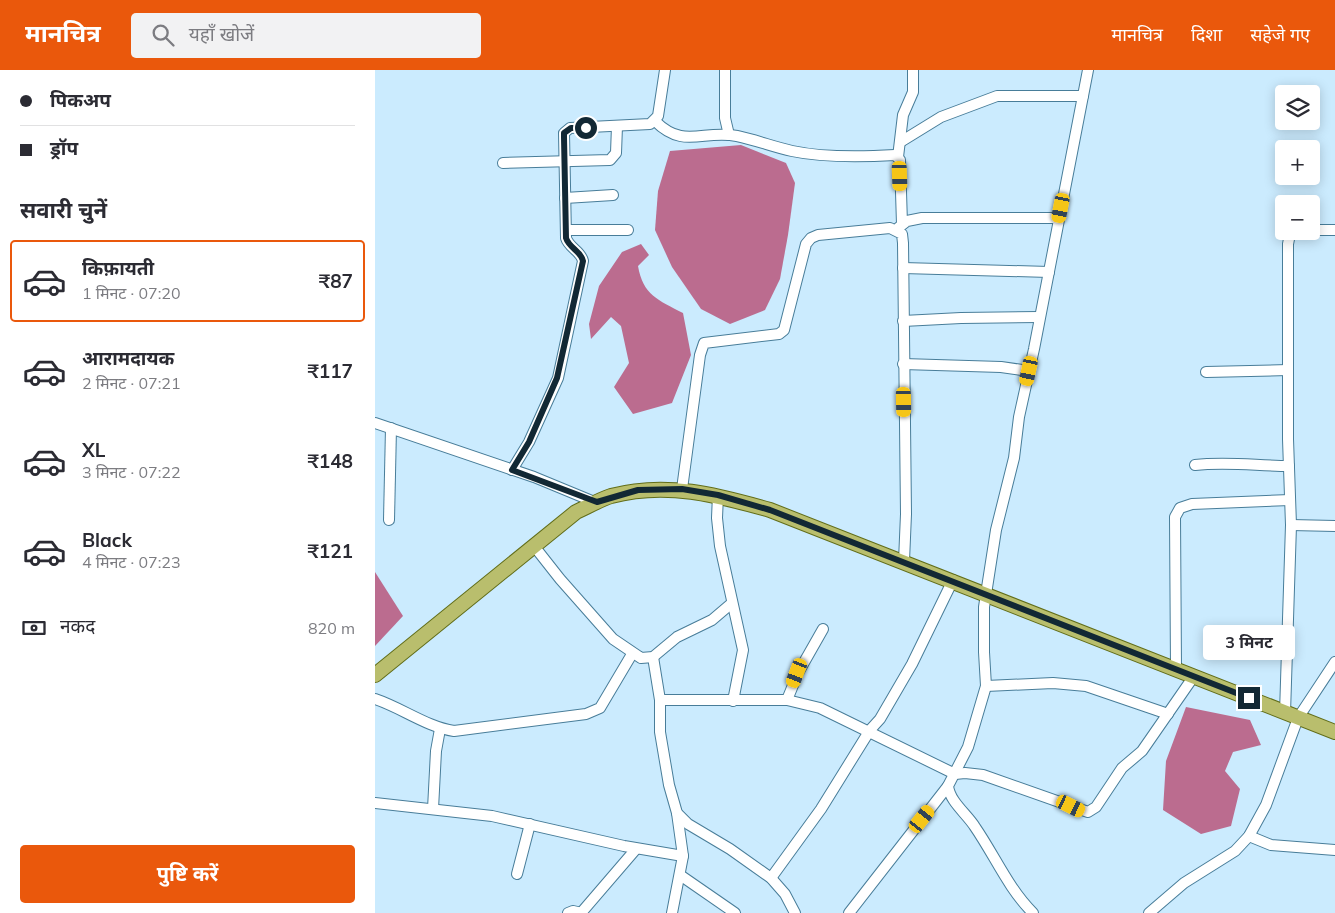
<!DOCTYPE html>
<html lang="hi">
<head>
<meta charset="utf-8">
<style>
	:root { --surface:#fff; --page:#f2f2f3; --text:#2b2b33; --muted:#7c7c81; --line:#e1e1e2; --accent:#ea580c }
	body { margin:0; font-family:Mulish,"Noto Sans Devanagari",sans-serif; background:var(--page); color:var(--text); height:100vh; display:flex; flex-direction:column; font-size:19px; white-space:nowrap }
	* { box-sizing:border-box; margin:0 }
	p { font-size:16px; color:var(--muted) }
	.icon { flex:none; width:28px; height:28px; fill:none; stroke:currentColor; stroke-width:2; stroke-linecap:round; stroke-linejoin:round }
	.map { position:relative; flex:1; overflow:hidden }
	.drawer { display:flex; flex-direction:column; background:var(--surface); width:375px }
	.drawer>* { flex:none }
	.guide { display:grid; align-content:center; height:110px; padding:0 20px; background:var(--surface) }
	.tools { position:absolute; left:900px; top:15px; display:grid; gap:10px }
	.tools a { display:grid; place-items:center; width:45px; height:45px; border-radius:5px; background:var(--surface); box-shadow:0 2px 12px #0003; font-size:25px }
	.end { position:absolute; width:22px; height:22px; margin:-11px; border:6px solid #122834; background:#fff; box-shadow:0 0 0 2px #fff }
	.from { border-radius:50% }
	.bubble { position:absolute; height:35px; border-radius:5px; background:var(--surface); box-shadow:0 2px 12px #0003; font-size:16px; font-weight:700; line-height:35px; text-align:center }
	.car { position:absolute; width:15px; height:30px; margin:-15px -8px; border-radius:6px; box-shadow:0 0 4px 1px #0007; background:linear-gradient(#f5c518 24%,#345 0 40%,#f5c518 0 76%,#345 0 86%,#f5c518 0) }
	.guide b { display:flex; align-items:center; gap:18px; height:48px; font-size:19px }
	.guide b+b { border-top:1px solid var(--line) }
	.guide i { width:12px; height:12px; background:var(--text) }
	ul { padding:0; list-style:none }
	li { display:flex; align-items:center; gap:15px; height:82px; margin:0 10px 8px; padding:0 10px; border:2px solid transparent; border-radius:5px }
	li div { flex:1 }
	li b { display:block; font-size:19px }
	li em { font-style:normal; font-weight:700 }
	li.selected { border-color:var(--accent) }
	li>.icon { width:45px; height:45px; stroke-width:1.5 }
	h2 { padding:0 20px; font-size:22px; line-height:60px }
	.pay { display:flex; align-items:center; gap:12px; height:55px; padding:0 20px; font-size:19px }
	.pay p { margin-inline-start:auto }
	.button { display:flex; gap:10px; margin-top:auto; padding:10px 20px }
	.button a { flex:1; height:58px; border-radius:5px; background:var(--accent); color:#fff; font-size:20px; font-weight:700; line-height:58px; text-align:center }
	header { display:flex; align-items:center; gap:30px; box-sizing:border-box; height:70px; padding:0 25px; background:var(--accent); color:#fff }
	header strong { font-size:24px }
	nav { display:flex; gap:28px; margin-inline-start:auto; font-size:18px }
	.search { width:350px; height:45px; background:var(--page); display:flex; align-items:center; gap:12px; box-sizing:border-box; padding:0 18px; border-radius:5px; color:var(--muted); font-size:19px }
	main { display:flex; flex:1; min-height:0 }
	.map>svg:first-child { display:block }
</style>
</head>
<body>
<header>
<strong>मानचित्र</strong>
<div class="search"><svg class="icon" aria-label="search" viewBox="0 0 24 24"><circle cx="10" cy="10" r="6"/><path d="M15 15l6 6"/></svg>यहाँ खोजें</div>
<nav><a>मानचित्र</a><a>दिशा</a><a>सहेजे गए</a></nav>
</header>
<main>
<section class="drawer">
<div class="guide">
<b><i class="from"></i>पिकअप</b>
<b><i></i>ड्रॉप</b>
</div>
<h2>सवारी चुनें</h2>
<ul>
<li class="selected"><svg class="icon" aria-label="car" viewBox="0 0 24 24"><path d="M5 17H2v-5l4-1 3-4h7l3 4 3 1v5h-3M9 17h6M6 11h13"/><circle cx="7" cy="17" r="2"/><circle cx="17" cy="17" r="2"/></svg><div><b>किफ़ायती</b><p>1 मिनट · 07:20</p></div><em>₹87</em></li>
<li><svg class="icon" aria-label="car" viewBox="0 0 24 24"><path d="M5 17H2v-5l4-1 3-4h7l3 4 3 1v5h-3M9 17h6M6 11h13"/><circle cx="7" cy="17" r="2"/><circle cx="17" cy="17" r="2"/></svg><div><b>आरामदायक</b><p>2 मिनट · 07:21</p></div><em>₹117</em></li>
<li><svg class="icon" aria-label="car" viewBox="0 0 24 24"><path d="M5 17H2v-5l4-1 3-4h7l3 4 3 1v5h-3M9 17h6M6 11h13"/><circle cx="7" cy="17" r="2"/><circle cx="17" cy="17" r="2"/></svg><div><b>XL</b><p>3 मिनट · 07:22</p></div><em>₹148</em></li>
<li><svg class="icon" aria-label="car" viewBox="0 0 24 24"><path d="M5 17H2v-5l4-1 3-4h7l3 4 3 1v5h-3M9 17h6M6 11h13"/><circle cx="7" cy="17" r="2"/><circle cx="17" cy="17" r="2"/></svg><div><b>Black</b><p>4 मिनट · 07:23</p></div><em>₹121</em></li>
</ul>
<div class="pay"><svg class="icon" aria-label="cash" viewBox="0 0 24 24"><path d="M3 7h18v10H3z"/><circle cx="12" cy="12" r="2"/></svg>नकद<p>820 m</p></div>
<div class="button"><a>पुष्टि करें</a></div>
</section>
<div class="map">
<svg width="960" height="843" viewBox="0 0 960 843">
	<rect width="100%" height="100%" fill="#cbebfe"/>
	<!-- water -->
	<g fill="#bb6c8f">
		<polygon points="366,75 411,93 420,113 413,165 405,209 390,240 355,254 326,239 297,197 280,160 283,121 295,81"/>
		<path d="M266,174L274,185L263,196C268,225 283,230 308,243L316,285L297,333L258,344L239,317L254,293L246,256L236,247L216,269L214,254L224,216L247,182Z"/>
		<polygon points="0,502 28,546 0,576"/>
		<polygon points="811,637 875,650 886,675 858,682 850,701 865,719 856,756 826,764 788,740 791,691"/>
	</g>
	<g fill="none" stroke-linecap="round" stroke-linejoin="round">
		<!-- minor casing -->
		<g stroke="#487d99" stroke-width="12">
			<g id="minor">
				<polyline points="350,0 350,48 354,65"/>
				<path d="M280,51C309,80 328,59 362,66C381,70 399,77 417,81C450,88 487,87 520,85L525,90L527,154"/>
				<polyline points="527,71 566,47 622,26 708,26"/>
				<polyline points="523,87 528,45 538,22 538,0"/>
				<polyline points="128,93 235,90 241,83 242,56"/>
				<polyline points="190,128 238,125"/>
				<polyline points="523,158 532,151 547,148 684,148"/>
				<polyline points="191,160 253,160"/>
				<polyline points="936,160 960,160"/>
				<polyline points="528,198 674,202"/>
				<polyline points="528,251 586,248 664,247"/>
				<polyline points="528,294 626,297 654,301"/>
				<polyline points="831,302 913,300"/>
				<polyline points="0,353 159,407 222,433"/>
				<path d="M820,395C852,391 883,396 914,396"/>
				<path d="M137,400L154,372L183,308L208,191C206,181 194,178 191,168L189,63L195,58L275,54L283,46L290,0"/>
				<polyline points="307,419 325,285 329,273 404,264 409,260 431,174 436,168 443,165 515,158 527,164 528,173 531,444 529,491"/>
				<polyline points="343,425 342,448 345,476 368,580 358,631"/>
				<polyline points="14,450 16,358"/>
				<polyline points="916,455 960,456"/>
				<polyline points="159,476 185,509 238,569 266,588 278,587 302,567 337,550 357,533"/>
				<polyline points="278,587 285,630 285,662 294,715 302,743 313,754 355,779 396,808 410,824 420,843"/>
				<polyline points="801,599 800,447 805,438 817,434 915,430"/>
				<polyline points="611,616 678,613 711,616 793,644"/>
				<path d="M0,629C27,638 52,657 79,661L211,644L225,638L257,584"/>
				<polyline points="285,630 412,630 445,638 580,704 590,703 608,705 713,742 721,737 747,698 767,681 819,606"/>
				<polyline points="412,630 423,603 448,559"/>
				<polyline points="910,643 916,455 913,369 913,174 915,164 918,161"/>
				<polyline points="0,733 117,746 249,776 308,786"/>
				<polyline points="58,739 61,681 65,659"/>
				<polyline points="874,766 896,775 960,780"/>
				<polyline points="142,804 155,754"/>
				<polyline points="305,805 360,843"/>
				<polyline points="396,808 446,739 495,660 505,649 537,594 578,510"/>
				<polyline points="193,843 198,841 207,843"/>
				<polyline points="206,843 261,779"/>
				<polyline points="297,843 308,786 302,743"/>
				<polyline points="474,843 573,716"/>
				<path d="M658,843C633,818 620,786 600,757C592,744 575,732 573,716L593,677L611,616L609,582V537L621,460L639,388L644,347L659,279L713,0"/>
				<polyline points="774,843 809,813 860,781 874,766 891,735 923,648 960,592"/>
			</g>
		</g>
		<!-- major casing -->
		<g stroke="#616d19" stroke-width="16">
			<path id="major" d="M0,605L201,442C212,437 224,430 236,426C291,411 342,425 395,440L960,662"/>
		</g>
		<!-- minor -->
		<use href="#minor" stroke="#fff" stroke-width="10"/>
		<!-- major -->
		<use href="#major" stroke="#b9be6d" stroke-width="14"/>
	</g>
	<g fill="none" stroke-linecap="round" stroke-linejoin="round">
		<!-- route -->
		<path stroke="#122834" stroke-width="6" d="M211,58H196L189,63V67L191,168C194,178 206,181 208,191L182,308L154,372L137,400L222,432L263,420L307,419L343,425L395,440L874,628"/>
	</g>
</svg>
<div class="tools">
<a><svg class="icon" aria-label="layers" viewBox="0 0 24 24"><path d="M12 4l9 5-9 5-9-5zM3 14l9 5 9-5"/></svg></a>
<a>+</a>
<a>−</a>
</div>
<i class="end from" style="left:211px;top:58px"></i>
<i class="end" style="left:874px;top:628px"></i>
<div class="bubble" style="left:828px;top:555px;width:92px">3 मिनट</div>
<i class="car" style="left:525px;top:106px;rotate:178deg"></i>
<i class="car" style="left:686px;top:138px;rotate:191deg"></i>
<i class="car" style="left:654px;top:301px;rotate:192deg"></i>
<i class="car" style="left:529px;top:332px;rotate:179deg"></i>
<i class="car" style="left:422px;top:603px;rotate:201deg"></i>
<i class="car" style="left:696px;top:736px;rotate:116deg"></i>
<i class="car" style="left:547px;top:749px;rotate:39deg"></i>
</div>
</main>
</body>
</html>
